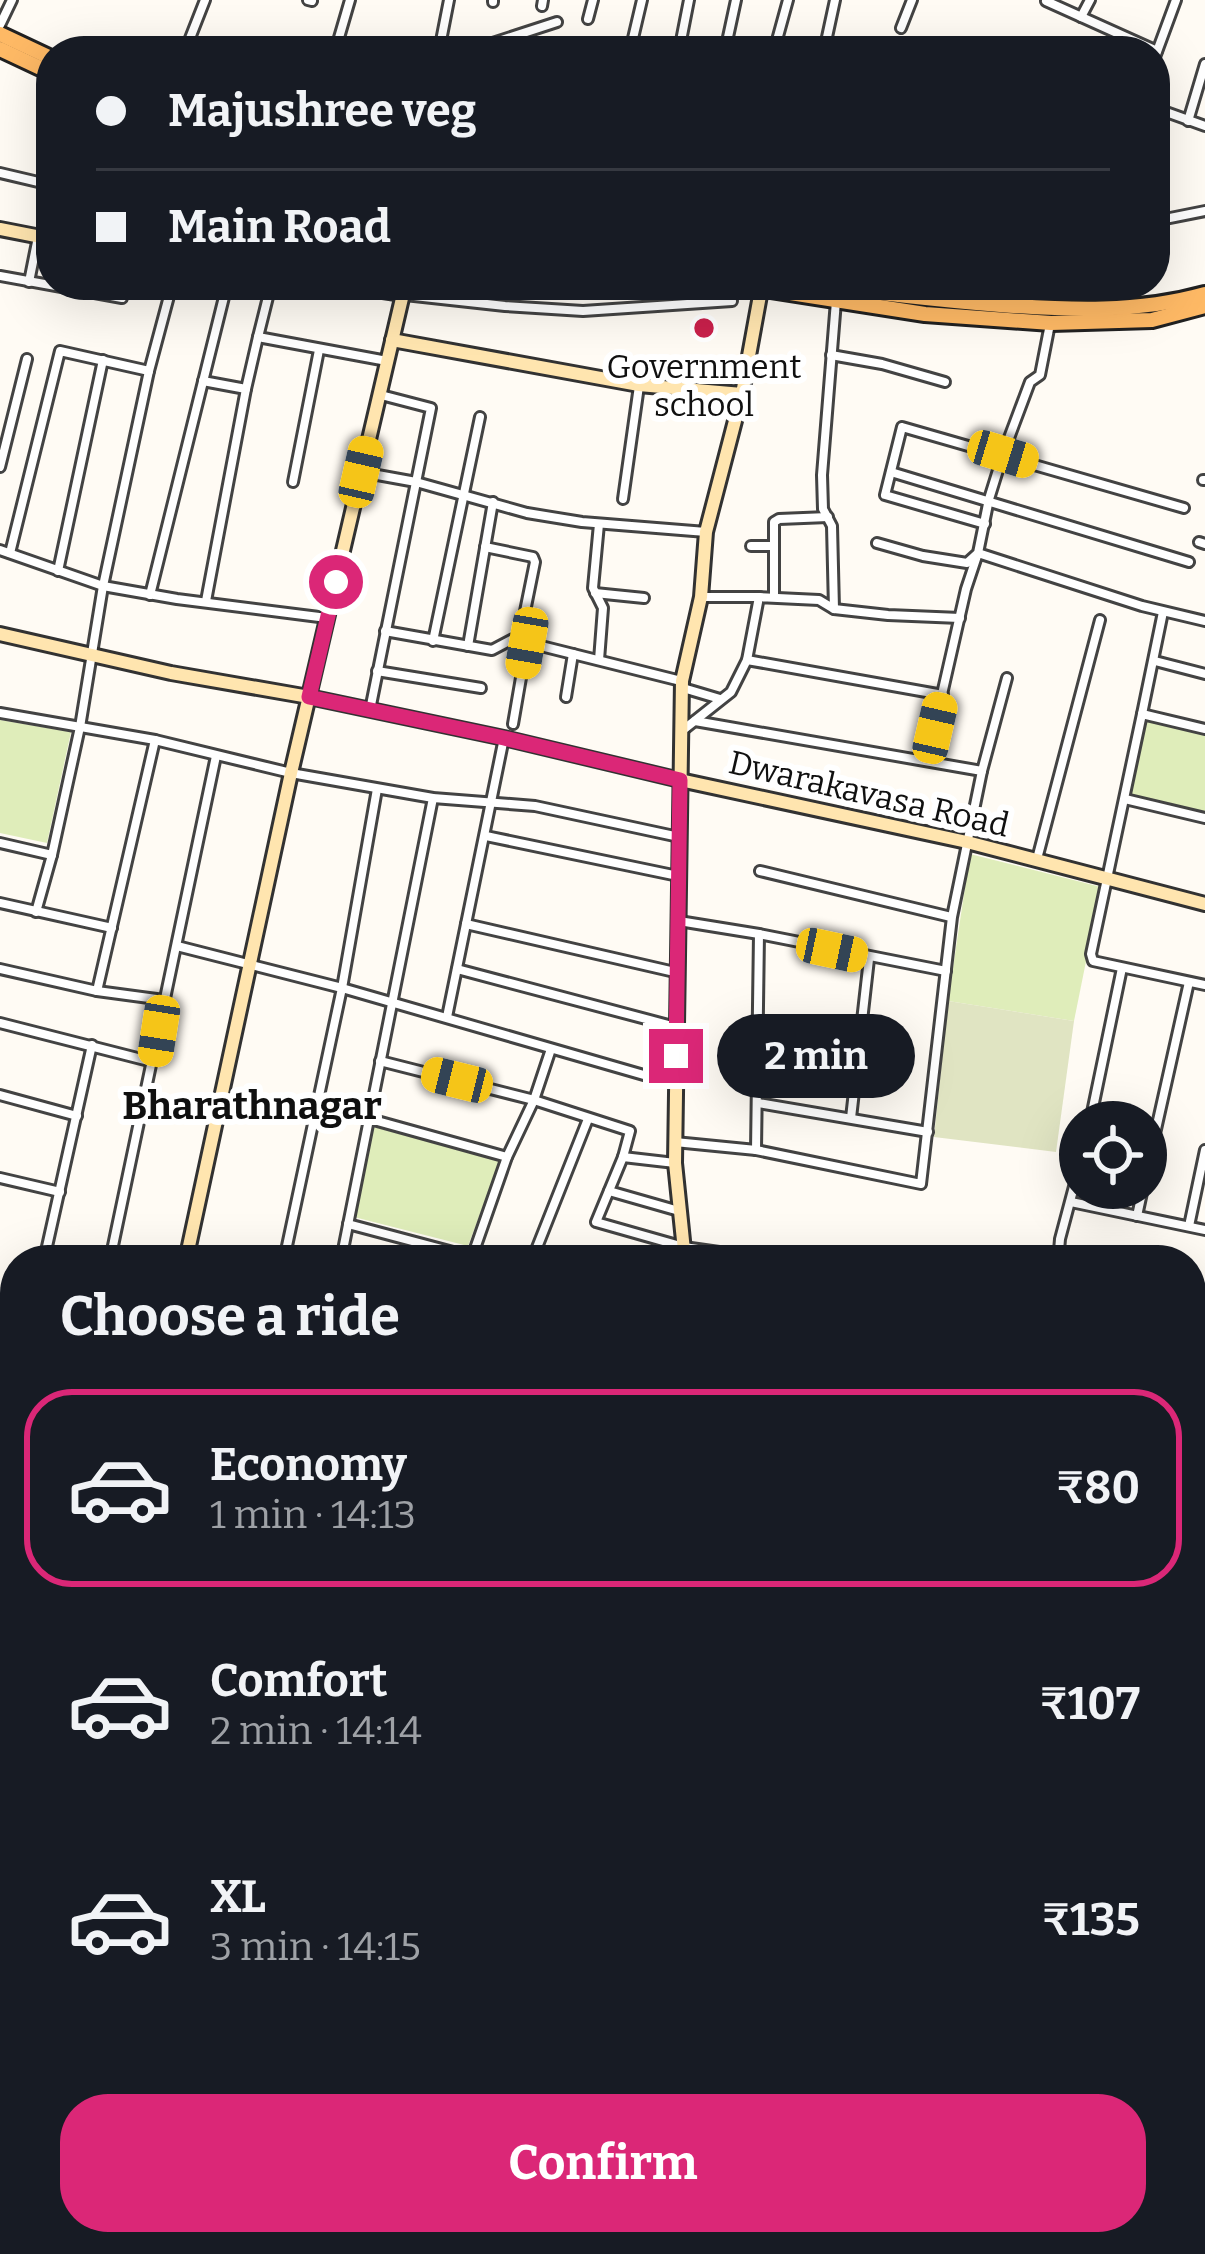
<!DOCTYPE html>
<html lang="en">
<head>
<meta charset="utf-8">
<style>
	:root { --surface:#171b24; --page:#20242c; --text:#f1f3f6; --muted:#9ea1a6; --line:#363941; --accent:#db2777 }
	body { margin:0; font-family:Bitter,serif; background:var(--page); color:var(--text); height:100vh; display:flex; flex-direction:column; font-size:45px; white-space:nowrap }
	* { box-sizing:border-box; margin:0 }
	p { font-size:39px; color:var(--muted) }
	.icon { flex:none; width:66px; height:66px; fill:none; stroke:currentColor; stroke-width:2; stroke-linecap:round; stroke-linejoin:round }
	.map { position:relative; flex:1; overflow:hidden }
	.sheet { position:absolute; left:0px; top:1245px; width:1206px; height:1011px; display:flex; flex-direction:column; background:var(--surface); border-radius:48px 48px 0 0; box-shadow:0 12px 48px #0002 }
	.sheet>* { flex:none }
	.hud { position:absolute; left:36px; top:36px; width:1134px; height:264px; border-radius:48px; box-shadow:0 12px 48px #0002; display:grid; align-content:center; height:264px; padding:0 60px; background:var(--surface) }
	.controls { position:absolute; left:1059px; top:1101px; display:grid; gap:24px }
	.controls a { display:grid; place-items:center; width:108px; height:108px; border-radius:50%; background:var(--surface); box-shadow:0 12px 48px #0002; font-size:60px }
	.end { position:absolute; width:54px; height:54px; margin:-27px; border:15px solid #db2777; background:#fff; box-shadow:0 0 0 6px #fff }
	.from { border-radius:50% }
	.bubble { position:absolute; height:84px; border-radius:42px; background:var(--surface); box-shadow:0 12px 48px #0002; font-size:39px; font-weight:700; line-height:84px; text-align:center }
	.car { position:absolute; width:36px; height:72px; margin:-36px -18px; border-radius:15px; box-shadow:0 0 9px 3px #0007; background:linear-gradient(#f5c518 24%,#345 0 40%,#f5c518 0 76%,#345 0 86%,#f5c518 0) }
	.hud b { display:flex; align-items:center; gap:42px; height:114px; font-size:45px }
	.hud b+b { border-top:3px solid var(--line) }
	.hud i { width:30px; height:30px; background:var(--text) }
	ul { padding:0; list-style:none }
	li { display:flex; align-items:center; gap:36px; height:198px; margin:0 24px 18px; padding:0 36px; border:6px solid transparent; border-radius:48px }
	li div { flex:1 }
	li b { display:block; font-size:45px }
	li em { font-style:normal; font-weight:700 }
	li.selected { border-color:var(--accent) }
	li>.icon { width:108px; height:108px; stroke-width:1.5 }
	h2 { padding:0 60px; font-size:54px; line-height:144px }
	.primary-button { display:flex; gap:24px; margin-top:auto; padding:24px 60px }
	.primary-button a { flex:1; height:138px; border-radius:48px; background:var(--accent); color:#fff; font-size:48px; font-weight:700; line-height:138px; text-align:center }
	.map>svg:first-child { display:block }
</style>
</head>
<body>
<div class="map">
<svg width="1205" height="2254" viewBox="0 0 1205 2254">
	<rect width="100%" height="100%" fill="#fffbf4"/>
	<!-- green -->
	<g fill="#dfedba">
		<polygon points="1147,711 1205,726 1205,813 1126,793"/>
		<polygon points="0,720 71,732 47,843 0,833"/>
		<polygon points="970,854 1101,887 1074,1021 948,1001"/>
		<polygon points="374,1127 500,1161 468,1246 354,1217"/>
		<polygon points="721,2241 968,2241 963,2254 717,2254"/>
	</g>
	<!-- cemetery -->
	<polygon fill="#e0e4c2" points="948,1001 1074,1021 1056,1152 934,1137"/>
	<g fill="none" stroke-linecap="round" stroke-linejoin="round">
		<!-- street casing -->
		<g stroke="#434343" stroke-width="14">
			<g id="street">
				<polyline points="308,0 312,1"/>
				<polyline points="1046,1 1157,51"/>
				<polyline points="493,2 493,0"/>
				<polyline points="542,6 543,0"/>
				<polyline points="1081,17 1090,0"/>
				<polyline points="588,19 593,0"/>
				<polyline points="0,25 12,0"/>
				<polyline points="901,28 912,0"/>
				<polyline points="336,48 350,0"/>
				<polyline points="185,51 205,0"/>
				<polyline points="439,51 449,0"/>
				<polyline points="468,51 557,22"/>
				<polyline points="630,51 642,0"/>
				<polyline points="679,51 689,0"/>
				<polyline points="725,51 736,0"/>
				<polyline points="774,51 788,0"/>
				<polyline points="824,51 835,0"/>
				<polyline points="1155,57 1176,0"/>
				<polyline points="1155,108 1205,126"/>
				<polyline points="1188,121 1205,64"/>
				<polyline points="0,173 51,185"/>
				<polyline points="1155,221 1205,211"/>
				<polyline points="0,276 122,298 124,285"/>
				<polyline points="29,282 38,237"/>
				<polyline points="405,295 505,306 583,311 732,301"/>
				<polyline points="258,337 271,285"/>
				<polyline points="831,355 882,364 945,382"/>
				<polyline points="203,381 246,389"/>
				<polyline points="0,467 27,359"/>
				<polyline points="361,472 416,482 527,513 582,522 706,532"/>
				<polyline points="891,472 1189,562"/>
				<polyline points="1203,480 1205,480"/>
				<polyline points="293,482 319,350"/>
				<polyline points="623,499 639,386"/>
				<polyline points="599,524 593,588 603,608 599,660"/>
				<polyline points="985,524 885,495 902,427 1184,508"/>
				<polyline points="1199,542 1205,544"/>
				<polyline points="877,543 923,556 967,563 978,553 989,499 1003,454 1030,382 1040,375 1050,324"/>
				<polyline points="751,546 774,546"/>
				<polyline points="485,547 533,557 535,562 519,641"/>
				<polyline points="0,550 103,586 177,599 327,618"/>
				<polyline points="10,553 60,351 149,371"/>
				<polyline points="58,571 103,360"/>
				<polyline points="595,593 644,598"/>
				<polyline points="150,595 227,285"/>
				<polyline points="702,597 759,597"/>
				<polyline points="774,597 774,522 779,519 828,517"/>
				<polyline points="206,601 246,389 258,337 387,361"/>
				<polyline points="834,609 888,615 960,618"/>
				<polyline points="385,631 492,650 513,639 681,681"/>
				<polyline points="433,641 480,417"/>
				<polyline points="468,646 493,502"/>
				<polyline points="747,660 943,695"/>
				<polyline points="1155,661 1205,674"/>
				<polyline points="377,671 481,688"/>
				<polyline points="683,688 720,699"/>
				<polyline points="566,697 573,654"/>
				<polyline points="370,710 431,408 381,395"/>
				<polyline points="0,713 155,740 291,773 433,798 535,806 679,837"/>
				<polyline points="1142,714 1163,612"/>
				<polyline points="695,721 982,771"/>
				<polyline points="513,724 527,643"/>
				<polyline points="1205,729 1142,714 1091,954 1093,961 1205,985"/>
				<polyline points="683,730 731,692 747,660 759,597 819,600 834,609 832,526 823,509 822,475 836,301"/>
				<polyline points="927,760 966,589 978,553 1142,606 1205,621"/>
				<polyline points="1125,799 1205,818"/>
				<polyline points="486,836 678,876"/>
				<polyline points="0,843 52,855"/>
				<polyline points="1037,859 1100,620"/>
				<polyline points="760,871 951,917"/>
				<polyline points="0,903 112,928"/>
				<polyline points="36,912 52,855 80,727 103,586 149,371 172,285"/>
				<polyline points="679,921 759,934 946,971"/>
				<polyline points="466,924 679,973"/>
				<polyline points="177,946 342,988 675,1084"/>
				<polyline points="0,969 97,991 164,1000"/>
				<polyline points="457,969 676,1027"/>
				<polyline points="97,991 155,740"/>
				<polyline points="447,1017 504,738"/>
				<polyline points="0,1023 153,1062"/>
				<polyline points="758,1049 858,1061"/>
				<polyline points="380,1061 534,1100 630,1131 623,1157 596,1222 684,1247 775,1260"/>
				<polyline points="0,1095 77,1116"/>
				<polyline points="758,1103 928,1132"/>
				<polyline points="851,1118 869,959"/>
				<polyline points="370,1119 507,1157"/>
				<polyline points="1090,1122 1122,968"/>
				<polyline points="675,1142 756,1150 921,1184 952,917 982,771 1007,678"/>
				<polyline points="756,1150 759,934"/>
				<polyline points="623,1157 675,1163"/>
				<polyline points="1146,1174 1189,982"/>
				<polyline points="0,1178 60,1192"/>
				<polyline points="609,1191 679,1211"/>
				<polyline points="1071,1202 1205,1230"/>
				<polyline points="1137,1216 1143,1188"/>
				<polyline points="348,1224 472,1257"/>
				<polyline points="1189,1226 1205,1150"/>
				<polyline points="584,1254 600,1260"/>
				<polyline points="44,1260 92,1045"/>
				<polyline points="110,1260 216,756"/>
				<polyline points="284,1260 342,988 377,789"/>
				<polyline points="341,1260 433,798"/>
				<polyline points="471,1260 507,1157 534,1100 551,1049"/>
				<polyline points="532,1260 588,1119"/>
				<polyline points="1071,1260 1059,1251 1060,1239 1080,1164"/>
				<polyline points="1191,1292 1205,1296"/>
				<polyline points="0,1314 15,1316"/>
				<polyline points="0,1384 15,1386"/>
				<polyline points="0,1460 15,1462"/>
				<polyline points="0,1517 10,1518 15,1506"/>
				<polyline points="0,1547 10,1518"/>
				<polyline points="7,1648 15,1629"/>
				<polyline points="1191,1841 1205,1796"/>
				<polyline points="1191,1849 1205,1853"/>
				<polyline points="0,1932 15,1933"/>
				<polyline points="1191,1981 1205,1985"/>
				<polyline points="0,1991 15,1994"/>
				<polyline points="0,2054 15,2056"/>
				<polyline points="1191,2127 1205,2132"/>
				<polyline points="0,2131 15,2133"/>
				<polyline points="1191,2161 1205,2154"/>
				<polyline points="0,2206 15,2205"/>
				<polyline points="109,2241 111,2254"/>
				<polyline points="158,2241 159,2254"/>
				<polyline points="207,2241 209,2254"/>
				<polyline points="254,2241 255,2254"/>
				<polyline points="339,2241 374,2253"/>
				<polyline points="379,2243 413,2254"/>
				<polyline points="286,2254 290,2241"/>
			</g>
		</g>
		<!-- secondary casing -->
		<g stroke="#323232" stroke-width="18">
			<g id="secondary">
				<polyline points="0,229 51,239"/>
				<polyline points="343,285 403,294"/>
				<polyline points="392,340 639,385 742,394 761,290"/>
				<polyline points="0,634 171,673 309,697 504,738 680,780 967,842 1205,904"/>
				<polyline points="186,1260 291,773 403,294 409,285"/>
				<polyline points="685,1260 675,1163 682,681 701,597 706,532 742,394"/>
				<polyline points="1191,1522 1205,1462"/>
				<polyline points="0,1877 15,1877"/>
				<polyline points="374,2254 379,2241"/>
				<polyline points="977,2254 982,2241"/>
				<polyline points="1061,2254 1063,2250 1072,2254"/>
			</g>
		</g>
		<!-- primary casing -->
		<g stroke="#212121" stroke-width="20">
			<g id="primary">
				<polyline points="0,34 51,58"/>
				<polyline points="0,49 51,73"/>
				<polyline points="738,285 925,314 1051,323 1152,320 1205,306"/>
				<path d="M823,285C882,294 941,300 1000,305C1070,310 1137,313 1205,294"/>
			</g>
		</g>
		<!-- street -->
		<use href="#street" stroke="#fff" stroke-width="8"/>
		<!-- secondary -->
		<use href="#secondary" stroke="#ffe5af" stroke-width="12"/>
		<!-- primary -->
		<use href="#primary" stroke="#feb965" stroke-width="14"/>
	</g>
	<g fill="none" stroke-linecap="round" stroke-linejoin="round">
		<!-- route -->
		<polyline stroke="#db2777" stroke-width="15" points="336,582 309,697 504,738 680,780 676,1056"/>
	</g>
	<!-- markers -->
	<circle fill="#c9204b" stroke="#fff" stroke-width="4.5" cx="704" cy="328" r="12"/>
	<g text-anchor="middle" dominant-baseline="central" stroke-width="12" stroke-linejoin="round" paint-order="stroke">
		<!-- poi labels -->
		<g font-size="33" fill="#101010" stroke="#fff">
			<text x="704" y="367">Government<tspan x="704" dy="38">school</tspan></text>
		</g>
		<!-- street labels -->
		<g font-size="33" fill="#101010" stroke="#fff">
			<text transform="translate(869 794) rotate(13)">Dwarakavasa Road</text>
		</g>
		<!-- quarter labels -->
		<g font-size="39" font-weight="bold" fill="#101010" stroke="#fff">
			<text x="252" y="1106">Bharathnagar</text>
		</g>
	</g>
</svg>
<div class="controls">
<a><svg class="icon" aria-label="locate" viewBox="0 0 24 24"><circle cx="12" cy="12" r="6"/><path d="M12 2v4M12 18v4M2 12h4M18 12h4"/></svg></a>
</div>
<i class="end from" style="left:336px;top:582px"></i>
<i class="end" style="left:676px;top:1056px"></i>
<div class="bubble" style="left:717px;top:1014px;width:198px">2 min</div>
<i class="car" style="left:1003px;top:454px;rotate:107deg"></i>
<i class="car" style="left:361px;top:472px;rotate:13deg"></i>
<i class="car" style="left:527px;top:643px;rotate:190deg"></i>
<i class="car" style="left:935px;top:728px;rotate:13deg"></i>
<i class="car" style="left:832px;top:950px;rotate:102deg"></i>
<i class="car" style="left:159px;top:1031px;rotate:189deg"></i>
<i class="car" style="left:457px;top:1080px;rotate:284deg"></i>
<div class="hud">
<b><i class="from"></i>Majushree veg</b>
<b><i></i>Main Road</b>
</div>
<section class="sheet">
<h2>Choose a ride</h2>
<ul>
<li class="selected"><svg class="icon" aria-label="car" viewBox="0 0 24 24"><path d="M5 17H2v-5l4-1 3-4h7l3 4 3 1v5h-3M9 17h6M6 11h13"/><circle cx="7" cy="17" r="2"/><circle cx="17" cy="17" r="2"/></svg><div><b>Economy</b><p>1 min · 14:13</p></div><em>₹80</em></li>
<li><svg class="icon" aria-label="car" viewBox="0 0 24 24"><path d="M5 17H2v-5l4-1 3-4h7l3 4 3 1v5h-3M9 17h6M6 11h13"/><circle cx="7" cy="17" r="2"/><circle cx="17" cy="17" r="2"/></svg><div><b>Comfort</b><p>2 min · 14:14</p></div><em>₹107</em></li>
<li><svg class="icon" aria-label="car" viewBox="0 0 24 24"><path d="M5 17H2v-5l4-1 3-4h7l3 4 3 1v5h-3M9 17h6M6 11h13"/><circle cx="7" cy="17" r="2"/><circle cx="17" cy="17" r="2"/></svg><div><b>XL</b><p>3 min · 14:15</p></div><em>₹135</em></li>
</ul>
<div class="primary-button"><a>Confirm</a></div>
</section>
</div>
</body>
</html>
